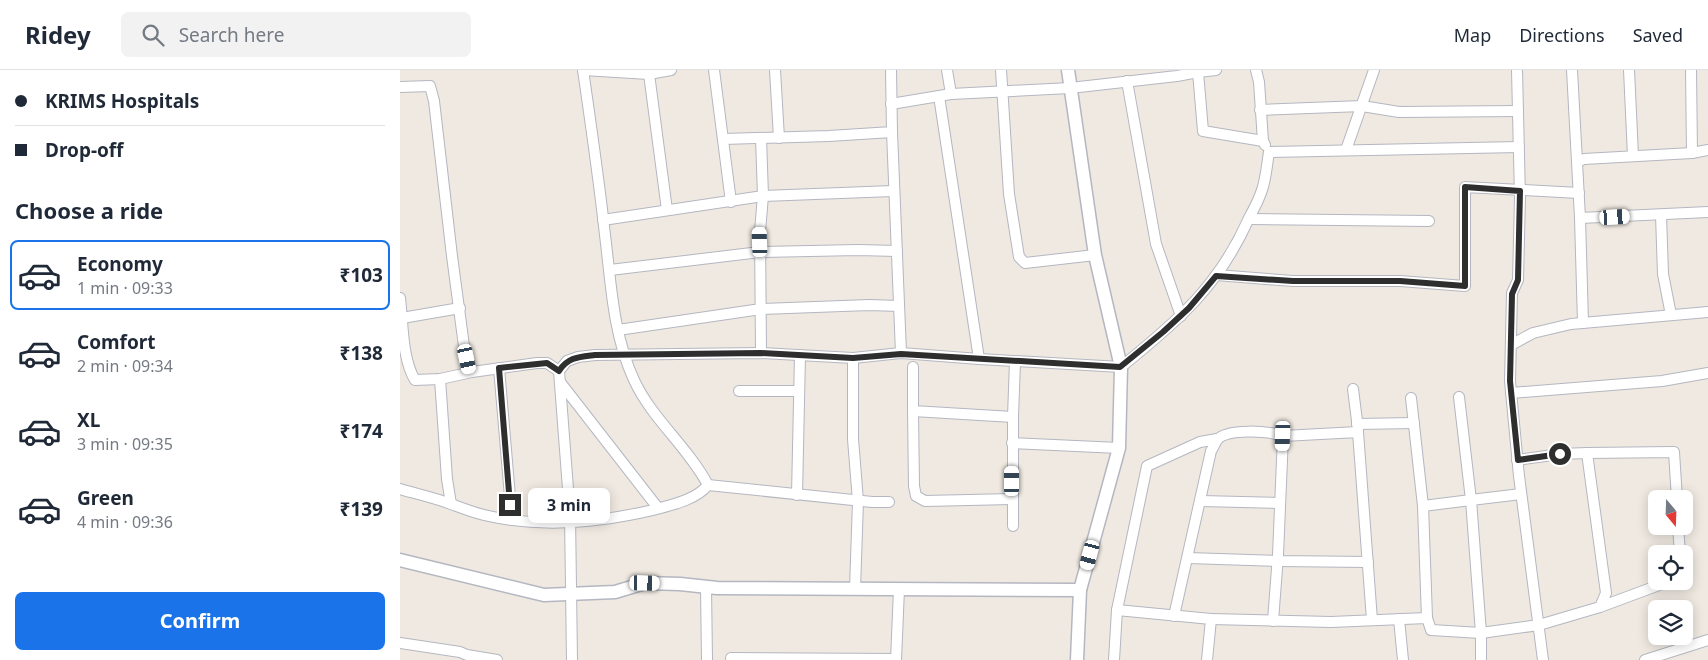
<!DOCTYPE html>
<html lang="en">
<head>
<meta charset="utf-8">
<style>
	:root { --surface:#fff; --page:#f2f2f3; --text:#1f2937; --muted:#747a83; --line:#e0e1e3; --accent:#1a73e8 }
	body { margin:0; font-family:"Noto Sans",sans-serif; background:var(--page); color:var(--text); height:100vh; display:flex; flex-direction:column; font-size:19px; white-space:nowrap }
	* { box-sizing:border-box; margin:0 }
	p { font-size:16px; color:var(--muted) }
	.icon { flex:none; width:28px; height:28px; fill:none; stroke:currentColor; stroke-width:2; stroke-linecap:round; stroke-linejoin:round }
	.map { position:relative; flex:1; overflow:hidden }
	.panel { display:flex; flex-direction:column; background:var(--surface); width:400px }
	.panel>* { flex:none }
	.hud { display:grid; align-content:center; height:110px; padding:0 15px; background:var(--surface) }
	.needle { width:32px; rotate:161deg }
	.fabs { position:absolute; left:1248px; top:420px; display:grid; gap:10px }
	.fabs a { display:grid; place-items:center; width:45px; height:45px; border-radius:8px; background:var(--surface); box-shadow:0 2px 12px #0003; font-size:25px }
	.end { position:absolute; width:22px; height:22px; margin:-11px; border:6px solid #2e2e2e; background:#fff; box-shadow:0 0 0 2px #fff }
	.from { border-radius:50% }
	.bubble { position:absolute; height:35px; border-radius:8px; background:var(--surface); box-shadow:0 2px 12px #0003; font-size:16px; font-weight:700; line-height:35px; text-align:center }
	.car { position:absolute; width:15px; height:30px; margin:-15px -8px; border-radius:6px; box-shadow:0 0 4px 1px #0007; background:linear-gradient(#fff 24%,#345 0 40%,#fff 0 76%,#345 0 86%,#fff 0) }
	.hud b { display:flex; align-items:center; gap:18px; height:48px; font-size:19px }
	.hud b+b { border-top:1px solid var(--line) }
	.hud i { width:12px; height:12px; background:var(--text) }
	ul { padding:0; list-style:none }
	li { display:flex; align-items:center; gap:15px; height:70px; margin:0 10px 8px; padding:0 5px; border:2px solid transparent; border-radius:8px }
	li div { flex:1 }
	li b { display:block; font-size:19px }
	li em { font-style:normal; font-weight:700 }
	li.current { border-color:var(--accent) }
	li>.icon { width:45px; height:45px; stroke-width:1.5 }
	h2 { padding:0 15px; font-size:22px; line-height:60px }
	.button { display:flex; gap:10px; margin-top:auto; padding:10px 15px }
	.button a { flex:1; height:58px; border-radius:8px; background:var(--accent); color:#fff; font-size:20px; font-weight:700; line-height:58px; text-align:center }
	header { display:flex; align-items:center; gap:30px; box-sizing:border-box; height:70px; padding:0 25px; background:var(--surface); border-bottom:1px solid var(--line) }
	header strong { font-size:24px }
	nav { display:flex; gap:28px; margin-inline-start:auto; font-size:18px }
	.search { width:350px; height:45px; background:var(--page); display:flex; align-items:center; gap:12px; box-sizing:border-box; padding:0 18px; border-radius:8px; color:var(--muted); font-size:19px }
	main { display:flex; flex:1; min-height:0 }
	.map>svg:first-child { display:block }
</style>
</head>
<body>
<header>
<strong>Ridey</strong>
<div class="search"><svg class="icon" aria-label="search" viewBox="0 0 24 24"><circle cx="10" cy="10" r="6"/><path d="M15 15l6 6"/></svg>Search here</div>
<nav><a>Map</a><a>Directions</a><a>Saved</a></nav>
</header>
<main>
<section class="panel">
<div class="hud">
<b><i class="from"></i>KRIMS Hospitals</b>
<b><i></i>Drop-off</b>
</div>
<h2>Choose a ride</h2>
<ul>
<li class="current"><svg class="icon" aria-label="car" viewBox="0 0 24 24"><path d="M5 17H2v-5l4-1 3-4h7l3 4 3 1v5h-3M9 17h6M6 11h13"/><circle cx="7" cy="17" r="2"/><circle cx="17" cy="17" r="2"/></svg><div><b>Economy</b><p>1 min · 09:33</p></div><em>₹103</em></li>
<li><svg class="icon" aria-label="car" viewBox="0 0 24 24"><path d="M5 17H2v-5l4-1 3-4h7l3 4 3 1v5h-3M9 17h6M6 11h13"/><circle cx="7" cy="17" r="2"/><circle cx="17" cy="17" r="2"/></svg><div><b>Comfort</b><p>2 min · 09:34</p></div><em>₹138</em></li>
<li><svg class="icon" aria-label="car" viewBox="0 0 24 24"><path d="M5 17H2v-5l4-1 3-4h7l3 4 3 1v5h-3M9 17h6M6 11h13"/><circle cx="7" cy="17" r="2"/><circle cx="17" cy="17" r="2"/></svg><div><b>XL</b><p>3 min · 09:35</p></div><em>₹174</em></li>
<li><svg class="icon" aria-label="car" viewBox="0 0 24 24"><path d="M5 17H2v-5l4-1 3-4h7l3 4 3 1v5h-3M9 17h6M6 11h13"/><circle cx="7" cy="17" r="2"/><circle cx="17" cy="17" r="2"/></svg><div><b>Green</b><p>4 min · 09:36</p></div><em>₹139</em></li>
</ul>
<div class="button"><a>Confirm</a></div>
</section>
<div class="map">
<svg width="1308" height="590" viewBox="0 0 1308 590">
	<rect width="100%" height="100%" fill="#efe9e1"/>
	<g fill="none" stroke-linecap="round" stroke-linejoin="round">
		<!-- minor casing -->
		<g stroke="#b4b7c1" stroke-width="12">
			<g id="minor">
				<polyline points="183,0 249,4 271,0"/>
				<polyline points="314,0 331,132"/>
				<polyline points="375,0 379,68"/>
				<polyline points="547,0 551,24"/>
				<polyline points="601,0 609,124 619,187 625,193 695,185"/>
				<polyline points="856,0 859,12 863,71 865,75"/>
				<polyline points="1117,0 1120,128 1118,210 1112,223 1110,311 1119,406 1143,590"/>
				<polyline points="1172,0 1177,92"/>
				<polyline points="1229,0 1233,86"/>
				<polyline points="1291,0 1292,83 1308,80"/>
				<polyline points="798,2 816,0"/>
				<polyline points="249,4 267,140"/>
				<polyline points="727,11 756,174 781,246"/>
				<polyline points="0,17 30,16 34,31 52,186 64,276 70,302"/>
				<polyline points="539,26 579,289"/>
				<polyline points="491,34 551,24 670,18 777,6 798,2 803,61 863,71"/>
				<polyline points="860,40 962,36 999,42 1118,41"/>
				<polyline points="492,62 501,283"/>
				<polyline points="323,69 429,66 492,62 491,0"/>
				<polyline points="946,80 974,0"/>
				<polyline points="1292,83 1184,89 1177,92 1180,148 1308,142"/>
				<polyline points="1261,145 1263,204 1271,245"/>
				<polyline points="1180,148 1183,253"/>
				<polyline points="849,149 1029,151"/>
				<polyline points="203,150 363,126 493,121"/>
				<polyline points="210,200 360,182 458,180 497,181"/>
				<polyline points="816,205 893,211 1000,211 1065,216 1065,117 1179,123"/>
				<path d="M0,228C3,253 2,289 15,310L40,309L72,302L137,293H147L159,301"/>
				<polyline points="2,248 60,238"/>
				<polyline points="218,260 361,239 469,235 499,236"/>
				<polyline points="1111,275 1133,263 1171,254 1308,242"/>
				<polyline points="361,283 360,161 363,126 361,68"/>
				<polyline points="453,288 453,369 458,431 455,519"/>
				<polyline points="513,297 513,341 613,347 613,456"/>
				<polyline points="99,298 112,450"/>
				<polyline points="40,309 47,409 51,434"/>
				<polyline points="160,312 258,438"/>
				<polyline points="953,319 958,359"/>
				<polyline points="339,321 399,321"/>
				<polyline points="1111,323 1262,311 1308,303"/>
				<polyline points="1011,328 1023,436 1027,548"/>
				<polyline points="513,341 514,416 516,426 525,431 612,429"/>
				<polyline points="613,347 615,291"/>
				<polyline points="957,354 1014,353"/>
				<polyline points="883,366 958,362 972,550"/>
				<polyline points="612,373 719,378"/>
				<polyline points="1187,383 1274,382 1277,429"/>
				<polyline points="308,415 472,432 489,432"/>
				<path d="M0,419C17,424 35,428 51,434C62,438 72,442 84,445C139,458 198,453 253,440C271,435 296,430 308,415C288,377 252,349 234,310C213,265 211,213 205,165C199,110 191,55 183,0"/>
				<polyline points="397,425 400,285"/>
				<polyline points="801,431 880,433"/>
				<polyline points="1023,436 1071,430 1059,327"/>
				<polyline points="1278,456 1280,484"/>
				<polyline points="788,488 878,491 968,492"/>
				<polyline points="306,517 307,590"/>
				<polyline points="1200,537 1270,511"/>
				<polyline points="717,540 811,549 807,590"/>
				<path d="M774,546L811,381C813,378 815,373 817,370C827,358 869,361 883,366L878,485L873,551"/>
				<polyline points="811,549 931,552 1027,548 1031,560 1081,563 1139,555 1200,537 1206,523 1187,383 1160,384 1117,390"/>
				<polyline points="999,549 1003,590"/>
				<polyline points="0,573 60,582 67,585 97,590"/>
				<polyline points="331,588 496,589"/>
				<path d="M172,590L170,445L159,301L167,291L178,287L195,285L361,283L453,288L501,283L579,289L721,297C778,251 819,216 849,148C854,139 859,129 862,120C866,108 867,94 869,82L1119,77"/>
				<polyline points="496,590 499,519"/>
				<polyline points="714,590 717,540 747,396 800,372 817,369"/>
				<polyline points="1081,590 1081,563 1071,430 1121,424"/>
				<polyline points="1245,590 1308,570"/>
			</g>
		</g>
		<!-- tertiary casing -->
		<g stroke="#b4b7c1" stroke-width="15">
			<g id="tertiary">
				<polyline points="668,0 695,185 721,297 719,378 680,520 677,590"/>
				<polyline points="0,490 144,525 215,522 245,513 280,514 317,518 680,520"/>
			</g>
		</g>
		<!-- minor -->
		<use href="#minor" stroke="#fff" stroke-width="10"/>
		<!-- tertiary -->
		<use href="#tertiary" stroke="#fff" stroke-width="12"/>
	</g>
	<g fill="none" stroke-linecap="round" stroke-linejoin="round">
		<!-- route -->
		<path stroke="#2e2e2e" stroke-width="6" d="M110,435L99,298L147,293L159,301C168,287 179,287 195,285L361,283L453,288L501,284L720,297L763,262L789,238L816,206L893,211H1000L1065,216V117L1120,121L1118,210L1112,224L1110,311L1118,390L1160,384"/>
	</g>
</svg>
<div class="fabs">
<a><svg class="needle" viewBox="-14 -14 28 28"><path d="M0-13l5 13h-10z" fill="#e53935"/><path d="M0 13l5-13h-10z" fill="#747a83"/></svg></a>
<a><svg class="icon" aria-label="locate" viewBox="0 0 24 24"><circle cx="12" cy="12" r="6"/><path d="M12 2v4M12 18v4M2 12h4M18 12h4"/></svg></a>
<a><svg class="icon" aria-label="layers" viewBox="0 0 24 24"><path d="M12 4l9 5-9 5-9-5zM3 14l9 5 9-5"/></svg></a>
</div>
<i class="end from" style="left:1160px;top:384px"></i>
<i class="end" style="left:110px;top:435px"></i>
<div class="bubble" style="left:128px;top:418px;width:82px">3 min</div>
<i class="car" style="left:1215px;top:147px;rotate:87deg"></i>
<i class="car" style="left:360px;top:172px;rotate:358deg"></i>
<i class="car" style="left:67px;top:289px;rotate:168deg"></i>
<i class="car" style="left:883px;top:366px;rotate:182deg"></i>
<i class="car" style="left:612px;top:411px;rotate:0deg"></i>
<i class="car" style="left:690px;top:485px;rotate:195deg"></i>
<i class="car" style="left:245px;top:513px;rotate:91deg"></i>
</div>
</main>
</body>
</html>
